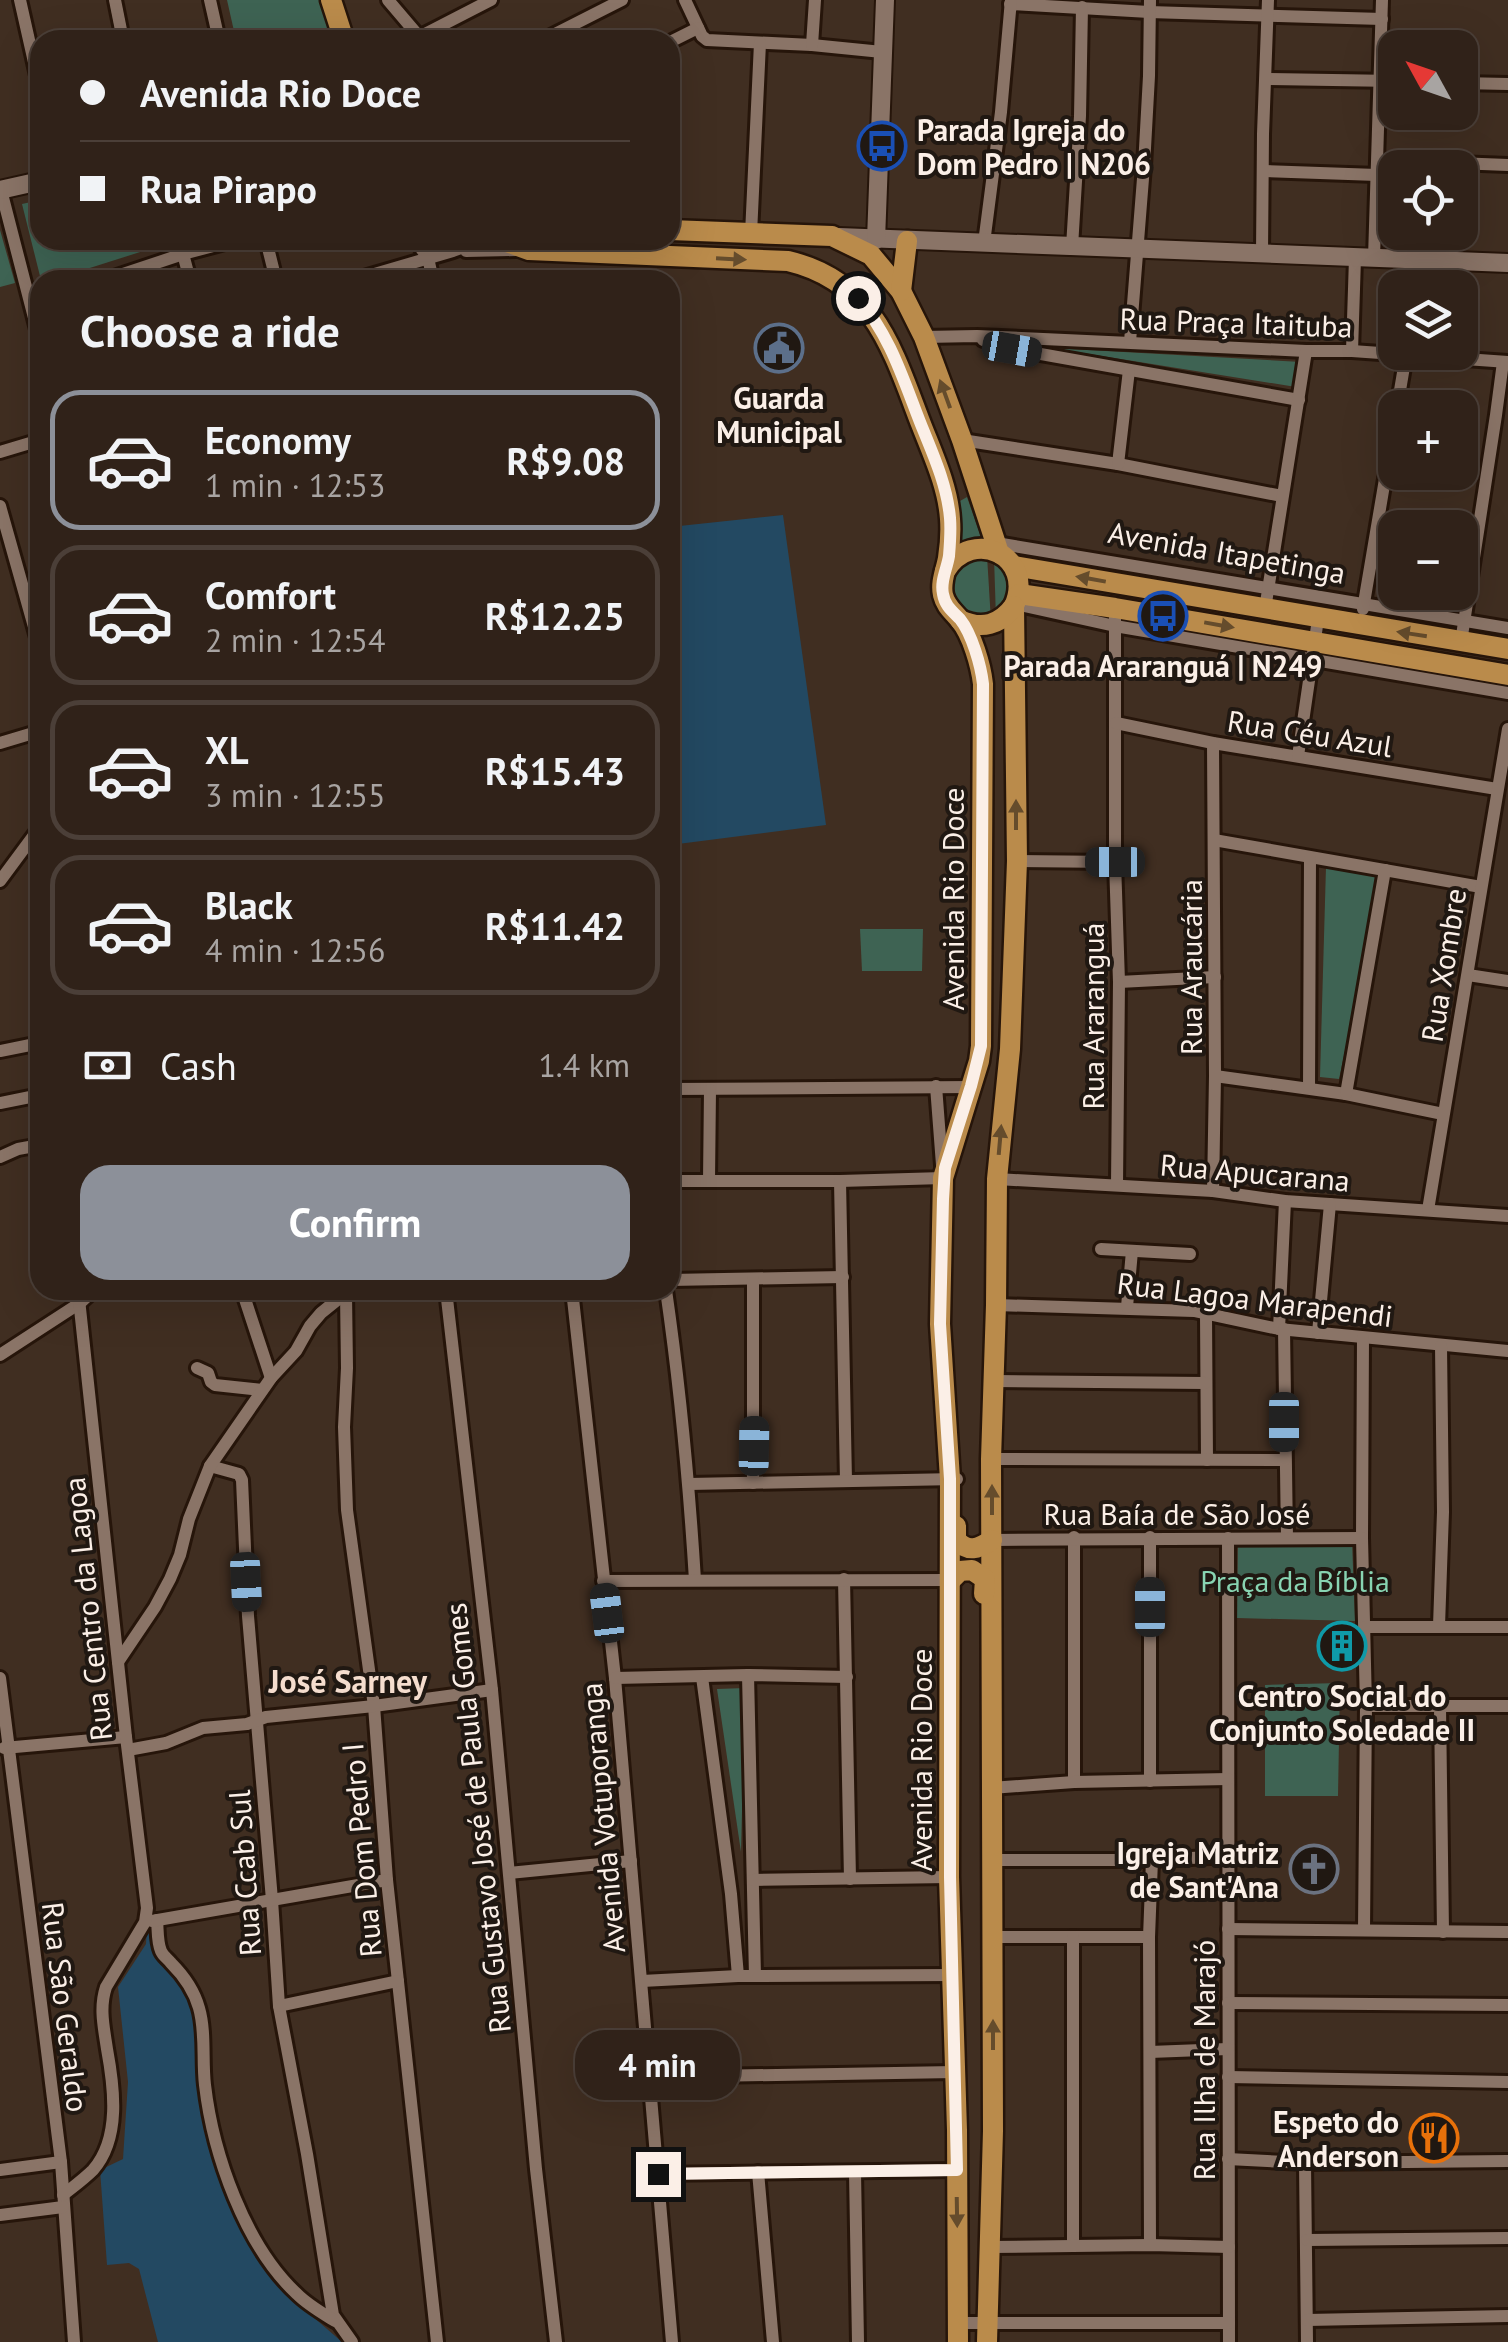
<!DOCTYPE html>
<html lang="en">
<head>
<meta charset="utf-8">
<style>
	:root { --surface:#302219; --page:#3c2f26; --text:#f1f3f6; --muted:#a8a4a2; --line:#4b3f38; --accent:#8c9099 }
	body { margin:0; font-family:"PT Sans",sans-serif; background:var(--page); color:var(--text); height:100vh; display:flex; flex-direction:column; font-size:38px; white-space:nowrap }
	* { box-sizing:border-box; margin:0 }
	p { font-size:32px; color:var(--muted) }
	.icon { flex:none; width:55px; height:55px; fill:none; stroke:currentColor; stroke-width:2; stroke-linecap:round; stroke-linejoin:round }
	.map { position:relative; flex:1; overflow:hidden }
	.details { position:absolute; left:30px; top:270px; width:650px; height:1030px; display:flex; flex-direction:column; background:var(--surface); border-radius:30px; box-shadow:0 10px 40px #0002,0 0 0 2px var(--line) }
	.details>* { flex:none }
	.banner { position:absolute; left:30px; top:30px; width:650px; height:220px; border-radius:30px; box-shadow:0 10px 40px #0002,0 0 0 2px var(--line); display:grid; align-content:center; height:220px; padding:0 50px; background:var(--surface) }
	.needle { width:65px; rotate:310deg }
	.controls { position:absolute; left:1378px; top:30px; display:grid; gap:20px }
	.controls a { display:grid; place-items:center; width:100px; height:100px; border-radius:20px; background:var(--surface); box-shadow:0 10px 40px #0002,0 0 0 2px var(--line); font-size:50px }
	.end { position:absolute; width:45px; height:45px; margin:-22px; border:12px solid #fbefe7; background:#111; box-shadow:0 0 0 5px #111 }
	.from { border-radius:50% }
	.bubble { position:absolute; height:70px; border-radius:30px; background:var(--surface); box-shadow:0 10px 40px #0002,0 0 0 2px var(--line); font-size:32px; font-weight:700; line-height:70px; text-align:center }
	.car { position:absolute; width:30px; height:60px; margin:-30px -15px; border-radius:12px; box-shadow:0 0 8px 2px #0007; background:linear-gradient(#222 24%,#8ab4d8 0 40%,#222 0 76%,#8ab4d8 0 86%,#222 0) }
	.banner b { display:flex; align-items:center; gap:35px; height:95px; font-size:38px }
	.banner b+b { border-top:2px solid var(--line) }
	.banner i { width:25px; height:25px; background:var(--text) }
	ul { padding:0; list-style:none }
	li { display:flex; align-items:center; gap:30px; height:140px; margin:0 20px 15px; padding:0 30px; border:5px solid var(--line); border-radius:30px }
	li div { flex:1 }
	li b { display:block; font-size:38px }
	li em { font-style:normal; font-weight:700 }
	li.current { border-color:var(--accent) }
	li>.icon { width:90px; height:90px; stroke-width:1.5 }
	h2 { padding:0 50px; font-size:45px; line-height:120px }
	.pay { display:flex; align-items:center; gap:25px; height:110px; padding:0 50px; font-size:38px }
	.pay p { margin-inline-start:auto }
	.primary-button { display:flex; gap:20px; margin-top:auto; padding:20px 50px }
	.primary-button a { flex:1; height:115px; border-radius:30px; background:var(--accent); color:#fff; font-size:40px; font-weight:700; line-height:115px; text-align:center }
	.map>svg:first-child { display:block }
</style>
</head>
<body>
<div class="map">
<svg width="1508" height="2342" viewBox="0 0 1508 2342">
	<rect width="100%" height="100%" fill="#402e21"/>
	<!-- green -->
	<g fill="#3e6353">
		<polygon points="227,0 324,0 338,40 236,40"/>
		<polygon points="40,200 40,240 178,240 52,280 41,280 22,204"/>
		<polygon points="0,230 15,283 0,287"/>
		<polygon points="1052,348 1301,362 1296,387"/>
		<polygon points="967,497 982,540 961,547 960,501"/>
		<path d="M987,556L991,621L957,611C947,578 954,565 987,556Z"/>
		<polygon points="994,557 1016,579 996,619"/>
		<polygon points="1326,867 1382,878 1339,1079 1320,1077"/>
		<polygon points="860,929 923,929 922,971 862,971"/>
		<polygon points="1352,1541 1355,1621 1237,1618 1238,1543"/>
		<polygon points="1340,1683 1338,1796 1265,1796 1265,1685"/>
		<polygon points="745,1688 741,1852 717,1689"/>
	</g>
	<!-- water -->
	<g fill="#234962">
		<polygon points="783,515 826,825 670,845 670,527"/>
		<polygon points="147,1926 156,1926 158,1954 190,1995 213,2157 251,2241 267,2272 304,2309 342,2342 158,2342 139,2269 129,2263 107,2265 100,2170 123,2159 128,2082 118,1987 146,1944"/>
	</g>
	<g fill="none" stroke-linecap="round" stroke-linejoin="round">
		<!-- street casing -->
		<g stroke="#26150a" stroke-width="18">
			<g id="street">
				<polyline points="20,0 40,89"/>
				<polyline points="115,0 123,40"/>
				<polyline points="210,0 219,40"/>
				<polyline points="388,0 422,40"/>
				<polyline points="685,0 702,36 707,40 812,45 882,52"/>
				<polyline points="1010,4 1149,12 1382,19"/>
				<polyline points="419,37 491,0"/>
				<polyline points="543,40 622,0"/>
				<polyline points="670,42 698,28"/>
				<polyline points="812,45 815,0"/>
				<polyline points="1266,79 1395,81"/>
				<polyline points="1460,83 1508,84"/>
				<polyline points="1378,160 1508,165"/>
				<polyline points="1263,171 1377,175"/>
				<polyline points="1,190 40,341"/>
				<polyline points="751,234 760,43"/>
				<polyline points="266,240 276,280"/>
				<polyline points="415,240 428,258 433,280"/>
				<polyline points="984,243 1001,112 1011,0"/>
				<polyline points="1072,247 1080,116 1082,7"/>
				<polyline points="466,251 516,250"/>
				<polyline points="1262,253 1263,134 1268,0"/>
				<polyline points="183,254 190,280"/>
				<polyline points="1374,258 1382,0"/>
				<polyline points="105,280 183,254 236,240"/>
				<polyline points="354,280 453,251 482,240"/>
				<polyline points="924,337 977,336 1306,351 1352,351 1508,362"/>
				<polyline points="983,340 1012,349 1299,400"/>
				<polyline points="1130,342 1144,166 1149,76 1150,0"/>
				<polyline points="1352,351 1355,258"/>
				<polyline points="1397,408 1406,355"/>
				<polyline points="962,440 1118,464 1282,496"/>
				<polyline points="0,452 40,440"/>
				<polyline points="1118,464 1129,370"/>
				<polyline points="0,506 40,648"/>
				<polyline points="996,543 1508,628"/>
				<polyline points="1015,604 1115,626 1508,693"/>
				<polyline points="1115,608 1115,862 1119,982 1117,1185"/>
				<polyline points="1265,609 1306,351"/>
				<polyline points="1363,609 1395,420"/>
				<polyline points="1461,642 1496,415 1503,362"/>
				<polyline points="1116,723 1213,743 1497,789"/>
				<polyline points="0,743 40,731"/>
				<polyline points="1298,756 1318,619"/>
				<polyline points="1214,840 1481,887"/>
				<polyline points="1017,861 1115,862"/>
				<polyline points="0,881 40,827"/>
				<polyline points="38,962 40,974"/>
				<polyline points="1468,975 1508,981"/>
				<polyline points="1119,982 1215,977"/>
				<polyline points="0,1051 40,1043"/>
				<polyline points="1215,1076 1346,1094 1443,1114"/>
				<polyline points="1309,1088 1310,858"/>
				<polyline points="670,1089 971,1087"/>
				<polyline points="1346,1094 1385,870"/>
				<polyline points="0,1103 40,1095"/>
				<polyline points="0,1157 18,1149 40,1145"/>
				<polyline points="997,1179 1213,1191 1285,1201 1508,1216"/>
				<polyline points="709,1180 710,1090"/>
				<polyline points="670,1181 840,1181 943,1178 936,1086"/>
				<polyline points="840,1181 846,1481"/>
				<polyline points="1213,1191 1215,1076 1213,743"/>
				<polyline points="1428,1210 1508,729"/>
				<polyline points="1101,1249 1190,1254"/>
				<polyline points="670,1280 843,1277"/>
				<polyline points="242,1290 271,1378"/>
				<polyline points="446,1290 492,1690 536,2169 556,2342"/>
				<polyline points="572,1290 615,1678 672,2342"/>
				<path d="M666,1290C680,1387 689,1483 695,1580"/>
				<polyline points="346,1294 347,1368 344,1427 347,1510 374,1706 387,1880 437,2342"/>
				<polyline points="996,1305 1194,1311 1279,1329 1508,1351"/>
				<polyline points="1127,1307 1132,1251"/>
				<polyline points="1206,1315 1207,1460"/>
				<polyline points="1279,1329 1285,1201"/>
				<polyline points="1284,1329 1287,1538"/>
				<polyline points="1318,1333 1330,1204"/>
				<polyline points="1363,1338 1362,1538 1366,1706 1364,1930"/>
				<polyline points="0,1355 80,1303 94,1290"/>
				<polyline points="197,1368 208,1373 211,1382 215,1385 262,1390"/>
				<polyline points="994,1381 1205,1383"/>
				<polyline points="991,1459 1284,1460"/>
				<polyline points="210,1466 239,1474 242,1480 248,1616 272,1900 279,2006 307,2154 333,2315 352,2342"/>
				<polyline points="753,1483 753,1279"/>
				<polyline points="689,1484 957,1479"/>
				<polyline points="1074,1537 1074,1782"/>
				<polyline points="1150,1537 1150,1781"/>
				<polyline points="1228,1538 1229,2342"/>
				<polyline points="992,1540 1362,1538"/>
				<polyline points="844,1579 850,1879"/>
				<polyline points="603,1581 951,1580"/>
				<polyline points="1439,1626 1443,1512 1441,1346"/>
				<polyline points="1365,1627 1508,1627"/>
				<polyline points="118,1662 155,1607 170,1579 180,1555 189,1519 210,1466 271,1378 296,1351 310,1326 321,1313 347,1292"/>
				<polyline points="748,1675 755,1976"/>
				<polyline points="702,1677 731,1894 738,1976"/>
				<polyline points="0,1678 61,2162 74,2342"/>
				<polyline points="615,1678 748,1675 847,1677"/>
				<polyline points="1366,1706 1508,1706"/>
				<polyline points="1440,1707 1443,1932"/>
				<polyline points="4,1748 126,1737"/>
				<polyline points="128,1750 166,1743 203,1728 247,1724 266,1717 374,1706 492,1690"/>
				<polyline points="991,1788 1074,1782 1228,1779"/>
				<polyline points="993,1860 1152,1860 1229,1856"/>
				<polyline points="509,1873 631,1861"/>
				<polyline points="753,1880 949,1877"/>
				<path d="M157,1920C158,1930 157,1942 161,1951C163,1956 167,1958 171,1963C184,1976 194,1990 199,2008C206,2032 202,2060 205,2085C213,2154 245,2246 297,2294C308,2305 322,2313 335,2321"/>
				<polyline points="152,1921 387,1880"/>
				<polyline points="1228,1929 1508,1932"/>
				<polyline points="992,1937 1149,1937"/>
				<polyline points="642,1981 738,1976 953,1975"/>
				<polyline points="1228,2003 1508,2005"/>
				<polyline points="279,2006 398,1981"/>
				<polyline points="1150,2052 1228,2049"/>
				<polyline points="649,2077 955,2072"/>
				<polyline points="1228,2077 1508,2082"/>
				<polyline points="1228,2159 1305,2163 1508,2161"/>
				<polyline points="1305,2163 1307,2342"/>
				<polyline points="0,2170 61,2162"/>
				<polyline points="758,2172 773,2342"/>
				<polyline points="855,2172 858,2342"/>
				<polyline points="658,2174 957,2170"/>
				<path d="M63,2195C73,2187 84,2179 93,2170C121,2138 114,2087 107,2049C104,2028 99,2008 106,1987L145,1922L147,1908L126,1737L78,1290"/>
				<polyline points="0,2215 63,2207"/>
				<polyline points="1307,2240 1508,2238"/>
				<polyline points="1150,2245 1149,1937 1152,1860"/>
				<polyline points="1073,2246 1073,1937"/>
				<polyline points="990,2247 1150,2245 1229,2247"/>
				<polyline points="1307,2320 1508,2316"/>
				<polyline points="958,2323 1229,2323"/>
			</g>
		</g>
		<!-- secondary casing -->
		<g stroke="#26150a" stroke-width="22">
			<g id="secondary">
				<polyline points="0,190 40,181"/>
				<polyline points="839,237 1508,263"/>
				<polyline points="876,240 885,0"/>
			</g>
		</g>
		<!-- primary casing -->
		<g stroke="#26150a" stroke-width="25">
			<g id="primary">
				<polyline points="331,0 344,40"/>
				<polyline points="670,230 832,236 871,255 901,291 924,337 962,440 999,553"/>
				<path d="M501,240L529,250L788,261C874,281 893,351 921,424C933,455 948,487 950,519C951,532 950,545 948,558C946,570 940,582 943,595C946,607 953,611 960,620C972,634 981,666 983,684L981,1046L979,1061L943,1178L940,1324L950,1479L949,1877L957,2130L958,2342"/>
				<polyline points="901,291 907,241"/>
				<polyline points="1014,566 1508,649"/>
				<path d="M945,571C973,525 1036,557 1014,606L1017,861L1010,1049L997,1179L996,1305L991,1459L993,2131L987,2342"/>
				<polyline points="1019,594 1115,608 1508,675"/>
				<path d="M960,620C982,630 1000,625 1014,606"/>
				<path d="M956,1526V1540C968,1553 978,1549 992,1540"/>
				<polyline points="951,1580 960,1571 972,1570 985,1579 984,1594"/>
			</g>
		</g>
		<!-- street -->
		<use href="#street" stroke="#8a7467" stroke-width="12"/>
		<!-- secondary -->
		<use href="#secondary" stroke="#8a7467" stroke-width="18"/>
		<!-- primary -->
		<use href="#primary" stroke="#ba8b4b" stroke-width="20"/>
	</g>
	<!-- one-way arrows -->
	<defs><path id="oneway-solid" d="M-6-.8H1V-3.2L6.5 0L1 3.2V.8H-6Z" transform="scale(2.5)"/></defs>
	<g fill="#654c2c">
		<use href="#oneway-solid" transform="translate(731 259) rotate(3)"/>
		<use href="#oneway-solid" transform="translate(945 394) rotate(-110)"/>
		<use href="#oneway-solid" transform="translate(1091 579) rotate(-170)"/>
		<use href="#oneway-solid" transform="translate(1219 625) rotate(10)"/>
		<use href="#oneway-solid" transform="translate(1412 634) rotate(-171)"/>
		<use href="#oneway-solid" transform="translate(1016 815) rotate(-90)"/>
		<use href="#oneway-solid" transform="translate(1000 1140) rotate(-85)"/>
		<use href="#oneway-solid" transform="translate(992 1500) rotate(-90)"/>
		<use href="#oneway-solid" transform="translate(993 2035) rotate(-90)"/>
		<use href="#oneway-solid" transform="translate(957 2212) rotate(89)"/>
	</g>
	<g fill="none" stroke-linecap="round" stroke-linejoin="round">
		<!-- route -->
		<path stroke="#fbefe7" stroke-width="12" d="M658,2174L957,2170L950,1877V1479L940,1324L943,1199L945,1168L971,1086L981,1046L983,684C981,666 972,634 960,619C952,611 945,606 943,594C940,581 947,569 949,556C950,544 951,530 950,518C947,484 932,452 920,422C902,376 890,336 858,298"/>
	</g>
	<!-- icons -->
	<defs>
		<g id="bus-ring" transform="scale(2.5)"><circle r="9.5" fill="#201812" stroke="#1a4fb4" stroke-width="1.5"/><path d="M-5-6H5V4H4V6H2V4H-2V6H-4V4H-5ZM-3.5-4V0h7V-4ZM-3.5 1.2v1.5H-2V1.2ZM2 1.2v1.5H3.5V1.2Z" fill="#1a4fb4"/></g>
		<g id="civic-ring" transform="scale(2.5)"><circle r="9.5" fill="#201812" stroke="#5c6f8a" stroke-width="1.5"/><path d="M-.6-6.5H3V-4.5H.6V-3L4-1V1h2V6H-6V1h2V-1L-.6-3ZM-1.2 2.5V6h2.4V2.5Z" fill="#5c6f8a"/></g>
		<g id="building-ring" transform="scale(2.5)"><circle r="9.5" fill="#201812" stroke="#0f9aa8" stroke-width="1.5"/><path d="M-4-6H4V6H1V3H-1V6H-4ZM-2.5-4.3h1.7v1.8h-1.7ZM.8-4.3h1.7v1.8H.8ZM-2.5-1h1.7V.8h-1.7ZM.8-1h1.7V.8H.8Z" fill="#0f9aa8"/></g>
		<g id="church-ring" transform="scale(2.5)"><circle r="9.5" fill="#201812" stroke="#6b7280" stroke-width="1.5"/><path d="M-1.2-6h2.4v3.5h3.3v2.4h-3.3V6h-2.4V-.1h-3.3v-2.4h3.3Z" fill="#6b7280"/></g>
		<g id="restaurant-ring" transform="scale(2.5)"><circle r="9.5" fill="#201812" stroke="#e8710a" stroke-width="1.5"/><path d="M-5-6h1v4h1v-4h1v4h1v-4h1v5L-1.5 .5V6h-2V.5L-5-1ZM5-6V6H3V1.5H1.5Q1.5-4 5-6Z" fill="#e8710a"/></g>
	</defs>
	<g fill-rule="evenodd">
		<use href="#bus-ring" x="882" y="146"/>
		<use href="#civic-ring" x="779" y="348"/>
		<use href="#bus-ring" x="1163" y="616"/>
		<use href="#building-ring" x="1342" y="1646"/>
		<use href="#church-ring" x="1314" y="1869"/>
		<use href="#restaurant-ring" x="1434" y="2138"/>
	</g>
	<g text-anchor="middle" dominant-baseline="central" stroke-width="8" stroke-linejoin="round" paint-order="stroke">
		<!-- poi labels -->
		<g font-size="30" font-weight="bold" fill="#fbefe7" stroke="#201812">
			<text x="917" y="129" text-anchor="start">Parada Igreja do<tspan x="917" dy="34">Dom Pedro | N206</tspan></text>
			<text x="779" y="397">Guarda<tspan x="779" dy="34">Municipal</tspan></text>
			<text x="1163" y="665">Parada Araranguá | N249</text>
			<text x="1342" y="1695">Centro Social do<tspan x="1342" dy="34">Conjunto Soledade II</tspan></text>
			<text x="1279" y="1852" text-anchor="end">Igreja Matriz<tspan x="1279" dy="34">de Sant'Ana</tspan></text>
			<text x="1399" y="2121" text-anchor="end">Espeto do<tspan x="1399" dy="34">Anderson</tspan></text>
		</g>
		<!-- street labels -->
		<g font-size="30" fill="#fbefe7" stroke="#201812">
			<text transform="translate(1236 322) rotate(2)">Rua Praça Itaituba</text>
			<text transform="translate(1227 552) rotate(10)">Avenida Itapetinga</text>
			<text transform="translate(1310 733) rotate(9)">Rua Céu Azul</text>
			<text transform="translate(952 899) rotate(-90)">Avenida Rio Doce</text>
			<text transform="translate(1443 965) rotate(-81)">Rua Xombre</text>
			<text transform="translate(1190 967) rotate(-90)">Rua Araucária</text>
			<text transform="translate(1092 1016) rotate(-90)">Rua Araranguá</text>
			<text transform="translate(1255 1172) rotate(5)">Rua Apucarana</text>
			<text transform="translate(1255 1299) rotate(7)">Rua Lagoa Marapendi</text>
			<text x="1177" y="1513">Rua Baía de São José</text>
			<text transform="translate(87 1609) rotate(-96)">Rua Centro da Lagoa</text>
			<text transform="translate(920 1760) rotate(-90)">Avenida Rio Doce</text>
			<text transform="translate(477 1818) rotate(-96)">Rua Gustavo José de Paula Gomes</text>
			<text transform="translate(602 1818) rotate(-95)">Avenida Votuporanga</text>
			<text transform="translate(361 1850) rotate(-95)">Rua Dom Pedro I</text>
			<text transform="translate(244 1873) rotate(-94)">Rua Ccab Sul</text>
			<text transform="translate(66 2007) rotate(83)">Rua São Geraldo</text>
			<text transform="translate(1203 2060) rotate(-90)">Rua Ilha de Marajó</text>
		</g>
		<!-- park labels -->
		<g font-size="30" fill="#88d4b2" stroke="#201812">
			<text x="1295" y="1580">Praça da Bíblia</text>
		</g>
		<!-- neighbourhood labels -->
		<g font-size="32" font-weight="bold" fill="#f5ddce" stroke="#201812">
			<text x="348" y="1681">José Sarney</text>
		</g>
	</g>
</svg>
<div class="controls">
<a><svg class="needle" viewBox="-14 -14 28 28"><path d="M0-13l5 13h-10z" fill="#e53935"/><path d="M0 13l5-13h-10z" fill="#a8a4a2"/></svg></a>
<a><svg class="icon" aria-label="locate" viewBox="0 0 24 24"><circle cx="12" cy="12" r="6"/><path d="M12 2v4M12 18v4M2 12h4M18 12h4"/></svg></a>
<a><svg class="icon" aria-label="layers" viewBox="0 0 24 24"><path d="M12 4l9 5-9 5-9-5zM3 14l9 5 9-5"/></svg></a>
<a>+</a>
<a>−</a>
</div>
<i class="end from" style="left:858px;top:298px"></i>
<i class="end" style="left:658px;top:2174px"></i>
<div class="bubble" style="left:575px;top:2030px;width:165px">4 min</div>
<i class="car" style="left:1012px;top:349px;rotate:100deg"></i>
<i class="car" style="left:1115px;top:862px;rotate:270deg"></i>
<i class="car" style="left:1284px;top:1422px;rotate:180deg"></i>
<i class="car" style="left:754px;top:1446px;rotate:1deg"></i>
<i class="car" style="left:246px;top:1582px;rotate:177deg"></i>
<i class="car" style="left:1150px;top:1607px;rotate:0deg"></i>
<i class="car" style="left:607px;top:1613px;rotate:353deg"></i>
<div class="banner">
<b><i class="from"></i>Avenida Rio Doce</b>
<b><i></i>Rua Pirapo</b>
</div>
<section class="details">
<h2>Choose a ride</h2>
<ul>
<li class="current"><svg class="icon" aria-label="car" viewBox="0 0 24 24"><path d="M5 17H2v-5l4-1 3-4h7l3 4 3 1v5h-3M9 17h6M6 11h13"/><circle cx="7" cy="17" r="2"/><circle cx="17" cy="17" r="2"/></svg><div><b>Economy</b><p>1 min · 12:53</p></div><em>R$9.08</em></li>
<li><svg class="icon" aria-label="car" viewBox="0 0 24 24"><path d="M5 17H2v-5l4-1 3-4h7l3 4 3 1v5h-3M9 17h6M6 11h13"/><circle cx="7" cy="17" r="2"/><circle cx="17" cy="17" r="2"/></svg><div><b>Comfort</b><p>2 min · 12:54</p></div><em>R$12.25</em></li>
<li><svg class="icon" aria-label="car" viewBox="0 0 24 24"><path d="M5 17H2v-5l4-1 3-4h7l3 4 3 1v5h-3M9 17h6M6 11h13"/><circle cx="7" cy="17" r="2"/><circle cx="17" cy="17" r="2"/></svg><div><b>XL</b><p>3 min · 12:55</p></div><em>R$15.43</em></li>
<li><svg class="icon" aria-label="car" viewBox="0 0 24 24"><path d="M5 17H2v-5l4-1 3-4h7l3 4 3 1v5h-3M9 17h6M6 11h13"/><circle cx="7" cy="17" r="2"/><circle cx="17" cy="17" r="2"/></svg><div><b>Black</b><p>4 min · 12:56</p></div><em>R$11.42</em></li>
</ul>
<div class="pay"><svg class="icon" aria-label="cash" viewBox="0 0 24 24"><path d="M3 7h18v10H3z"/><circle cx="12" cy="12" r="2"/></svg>Cash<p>1.4 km</p></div>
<div class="primary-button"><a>Confirm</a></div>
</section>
</div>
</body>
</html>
